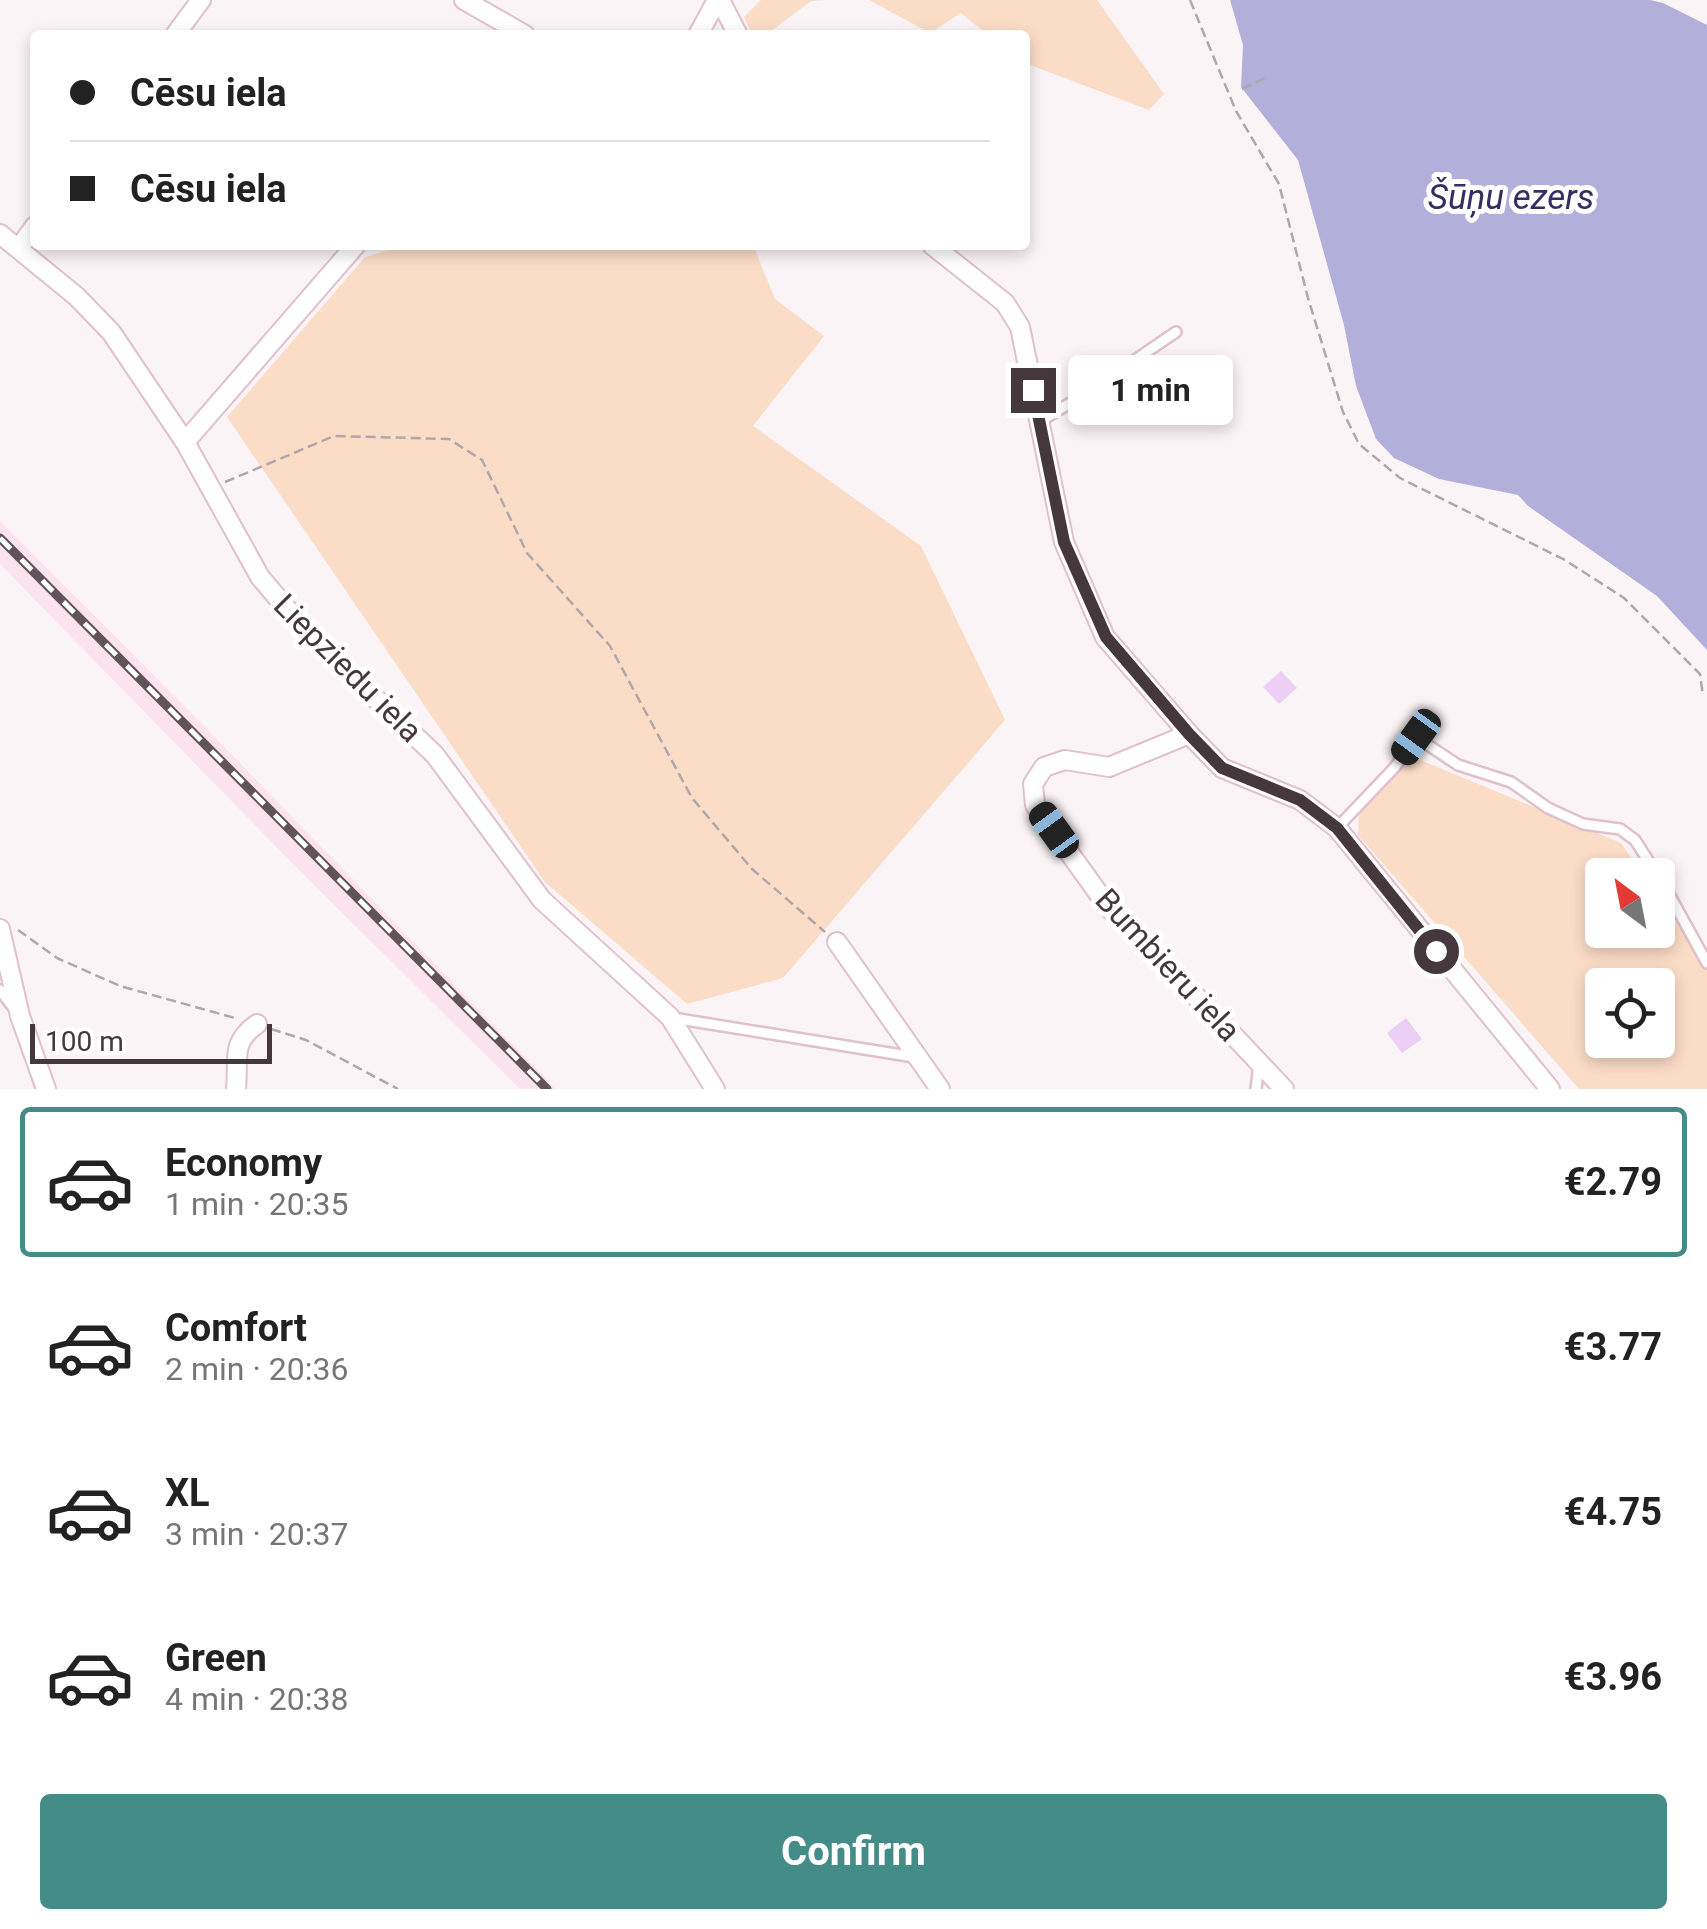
<!DOCTYPE html>
<html lang="en">
<head>
<meta charset="utf-8">
<style>
	:root { --surface:#fff; --page:#f2f2f2; --text:#222; --muted:#767676; --line:#e0e0e0; --accent:#448c88 }
	body { margin:0; font-family:Roboto,sans-serif; background:var(--page); color:var(--text); height:100vh; display:flex; flex-direction:column; font-size:38px; white-space:nowrap }
	* { box-sizing:border-box; margin:0 }
	p { font-size:32px; color:var(--muted) }
	.icon { flex:none; width:55px; height:55px; fill:none; stroke:currentColor; stroke-width:2; stroke-linecap:round; stroke-linejoin:round }
	.map { position:relative; height:1089px; overflow:hidden }
	.side { display:flex; flex-direction:column; background:var(--surface); flex:1 }
	.side>* { flex:none }
	.top-card { position:absolute; left:30px; top:30px; width:1000px; height:220px; border-radius:10px; box-shadow:0 5px 15px #0003; display:grid; align-content:center; height:220px; padding:0 40px; background:var(--surface) }
	.needle { width:65px; rotate:328deg }
	.tools { position:absolute; left:1585px; top:858px; display:grid; gap:20px }
	.tools a { display:grid; place-items:center; width:90px; height:90px; border-radius:10px; background:var(--surface); box-shadow:0 5px 15px #0003; font-size:50px }
	.scale { position:absolute; left:30px; bottom:25px; width:242px; box-sizing:border-box; padding-left:10px; border:5px solid #45383d; border-top:0; font-size:28px; line-height:35px; white-space:nowrap; color:#45383d; -webkit-text-stroke:8px #fff; paint-order:stroke }
	.end { position:absolute; width:45px; height:45px; margin:-22px; border:12px solid #45383d; background:#fff; box-shadow:0 0 0 5px #fff }
	.from { border-radius:50% }
	.bubble { position:absolute; height:70px; border-radius:10px; background:var(--surface); box-shadow:0 5px 15px #0003; font-size:32px; font-weight:700; line-height:70px; text-align:center }
	.car { position:absolute; width:30px; height:60px; margin:-30px -15px; border-radius:12px; box-shadow:0 0 8px 2px #0007; background:linear-gradient(#222 24%,#8ab4d8 0 40%,#222 0 76%,#8ab4d8 0 86%,#222 0) }
	.top-card b { display:flex; align-items:center; gap:35px; height:95px; font-size:38px }
	.top-card b+b { border-top:2px solid var(--line) }
	.top-card i { width:25px; height:25px; background:var(--text) }
	ul { padding:18px 0 0; list-style:none }
	li { display:flex; align-items:center; gap:30px; height:150px; margin:0 20px 15px; padding:0 20px; border:5px solid transparent; border-radius:10px }
	li div { flex:1 }
	li b { display:block; font-size:38px }
	li em { font-style:normal; font-weight:700 }
	li.active { border-color:var(--accent) }
	li>.icon { width:90px; height:90px; stroke-width:1.5 }
	.action { display:flex; gap:20px; margin-top:auto; padding:20px 40px }
	.action a { flex:1; height:115px; border-radius:10px; background:var(--accent); color:#fff; font-size:40px; font-weight:700; line-height:115px; text-align:center }
	.map>svg:first-child { display:block }
</style>
</head>
<body>
<div class="map">
<svg width="1707" height="1089" viewBox="0 0 1707 1089">
	<rect width="100%" height="100%" fill="#fbf4f7"/>
	<!-- built -->
	<polygon fill="#fce3ed" points="0,521 203,725 556,1089 520,1089 295,866 0,564"/>
	<!-- green -->
	<g fill="#fbdcc7" fill-rule="evenodd">
		<polygon points="761,0 827,0 811,1 766,35 752,35 744,17"/>
		<polygon points="869,0 1097,0 1164,94 1149,110 1025,63 1025,35 988,35 961,13 930,33"/>
		<polygon points="406,245 753,245 775,299 824,336 753,426 921,546 1005,720 783,978 687,1004 545,882 227,417 365,257"/>
		<path d="M1413,757L1621,843L1643,875H1602V930H1658V896L1707,969V1089H1579L1358,835L1359,811ZM1602,985H1658V1040H1602Z"/>
	</g>
	<!-- water -->
	<polygon fill="#b2b0db" points="1230,0 1650,0 1663,3 1707,25 1707,650 1657,596 1528,506 1518,495 1439,479 1394,458 1376,439 1356,386 1344,325 1298,160 1241,87 1243,45"/>
	<!-- building -->
	<g fill="#edcef5">
		<polygon points="1281,671 1297,688 1279,704 1263,687"/>
		<polygon points="1406,1018 1422,1039 1402,1053 1387,1033"/>
	</g>
	<g fill="none" stroke-linecap="round" stroke-linejoin="round">
		<!-- lane casing -->
		<g stroke="#e0c0cd" stroke-width="14">
			<g id="lane">
				<polyline points="1039,422 1088,392 1176,332"/>
				<polyline points="1337,828 1395,767 1416,737 1458,765 1511,782 1548,808 1583,824 1620,829 1635,840 1664,885 1707,963"/>
				<polyline points="0,990 12,1006"/>
				<polyline points="673,1018 914,1057"/>
				<polyline points="1256,1089 1259,1064"/>
			</g>
		</g>
		<!-- street casing -->
		<g stroke="#e0c0cd" stroke-width="22">
			<g id="street">
				<polyline points="464,0 525,35"/>
				<polyline points="720,0 738,35"/>
				<polyline points="175,35 201,0"/>
				<polyline points="698,35 717,0"/>
				<polyline points="0,234 76,296 111,332 185,442 260,577 310,636 435,755 542,900 670,1017 715,1089"/>
				<polyline points="932,245 1005,303 1020,327 1064,542 1105,637 1189,734 1222,768 1300,800 1337,828 1550,1089"/>
				<polyline points="19,248 35,226"/>
				<polyline points="185,442 355,246"/>
				<polyline points="1189,734 1109,767 1065,760 1044,767 1033,784 1035,805 1109,908 1218,1019 1284,1089"/>
				<polyline points="0,929 20,1016 46,1089"/>
				<polyline points="837,942 940,1089"/>
				<path d="M236,1089C239,1059 230,1043 257,1024"/>
			</g>
		</g>
		<!-- path -->
		<g stroke="#b1a7ab" stroke-width="2.5" stroke-dasharray="10 5" stroke-linecap="butt">
			<polyline points="1190,0 1236,111 1279,184 1308,298 1343,412 1359,444 1400,478 1565,560 1624,598 1700,674 1703,696"/>
			<polyline points="1242,89 1265,78"/>
			<polyline points="225,482 334,436 449,439 482,460 527,553 610,646 692,798 752,869 825,932"/>
			<polyline points="18,930 57,958 120,986 235,1018"/>
			<polyline points="271,1029 306,1040 398,1089"/>
		</g>
		<!-- lane -->
		<use href="#lane" stroke="#fff" stroke-width="9"/>
		<!-- street -->
		<use href="#street" stroke="#fff" stroke-width="18"/>
		<!-- rail casing -->
		<g stroke="#605458" stroke-width="9">
			<polyline id="rail" points="0,538 547,1089"/>
		</g>
		<!-- rail -->
		<use href="#rail" stroke="#fff" stroke-width="5" stroke-dasharray="15" stroke-linecap="butt"/>
	</g>
	<g fill="none" stroke-linecap="round" stroke-linejoin="round">
		<!-- route -->
		<polyline stroke="#45383d" stroke-width="12" points="1033,390 1064,542 1106,637 1189,734 1222,768 1300,800 1337,828 1436,951"/>
	</g>
	<g text-anchor="middle" dominant-baseline="central" stroke-width="10" stroke-linejoin="round" paint-order="stroke">
		<!-- street labels -->
		<g font-size="32" fill="#45383d" stroke="#fff">
			<text transform="translate(348 668) rotate(45)">Liepziedu iela</text>
			<text transform="translate(1168 965) rotate(47)">Bumbieru iela</text>
		</g>
		<!-- water labels -->
		<g font-size="35" font-style="italic" fill="#362d63" stroke="#fff">
			<text x="1511" y="197">Šūņu ezers</text>
		</g>
	</g>
</svg>
<div class="tools">
<a><svg class="needle" viewBox="-14 -14 28 28"><path d="M0-13l5 13h-10z" fill="#e53935"/><path d="M0 13l5-13h-10z" fill="#767676"/></svg></a>
<a><svg class="icon" aria-label="locate" viewBox="0 0 24 24"><circle cx="12" cy="12" r="6"/><path d="M12 2v4M12 18v4M2 12h4M18 12h4"/></svg></a>
</div>
<div class="scale">100 m</div>
<i class="end from" style="left:1436px;top:951px"></i>
<i class="end" style="left:1033px;top:390px"></i>
<div class="bubble" style="left:1068px;top:355px;width:165px">1 min</div>
<i class="car" style="left:1416px;top:737px;rotate:216deg"></i>
<i class="car" style="left:1054px;top:830px;rotate:324deg"></i>
<div class="top-card">
<b><i class="from"></i>Cēsu iela</b>
<b><i></i>Cēsu iela</b>
</div>
</div>
<section class="side">
<ul>
<li class="active"><svg class="icon" aria-label="car" viewBox="0 0 24 24"><path d="M5 17H2v-5l4-1 3-4h7l3 4 3 1v5h-3M9 17h6M6 11h13"/><circle cx="7" cy="17" r="2"/><circle cx="17" cy="17" r="2"/></svg><div><b>Economy</b><p>1 min · 20:35</p></div><em>€2.79</em></li>
<li><svg class="icon" aria-label="car" viewBox="0 0 24 24"><path d="M5 17H2v-5l4-1 3-4h7l3 4 3 1v5h-3M9 17h6M6 11h13"/><circle cx="7" cy="17" r="2"/><circle cx="17" cy="17" r="2"/></svg><div><b>Comfort</b><p>2 min · 20:36</p></div><em>€3.77</em></li>
<li><svg class="icon" aria-label="car" viewBox="0 0 24 24"><path d="M5 17H2v-5l4-1 3-4h7l3 4 3 1v5h-3M9 17h6M6 11h13"/><circle cx="7" cy="17" r="2"/><circle cx="17" cy="17" r="2"/></svg><div><b>XL</b><p>3 min · 20:37</p></div><em>€4.75</em></li>
<li><svg class="icon" aria-label="car" viewBox="0 0 24 24"><path d="M5 17H2v-5l4-1 3-4h7l3 4 3 1v5h-3M9 17h6M6 11h13"/><circle cx="7" cy="17" r="2"/><circle cx="17" cy="17" r="2"/></svg><div><b>Green</b><p>4 min · 20:38</p></div><em>€3.96</em></li>
</ul>
<div class="action"><a>Confirm</a></div>
</section>
</body>
</html>
